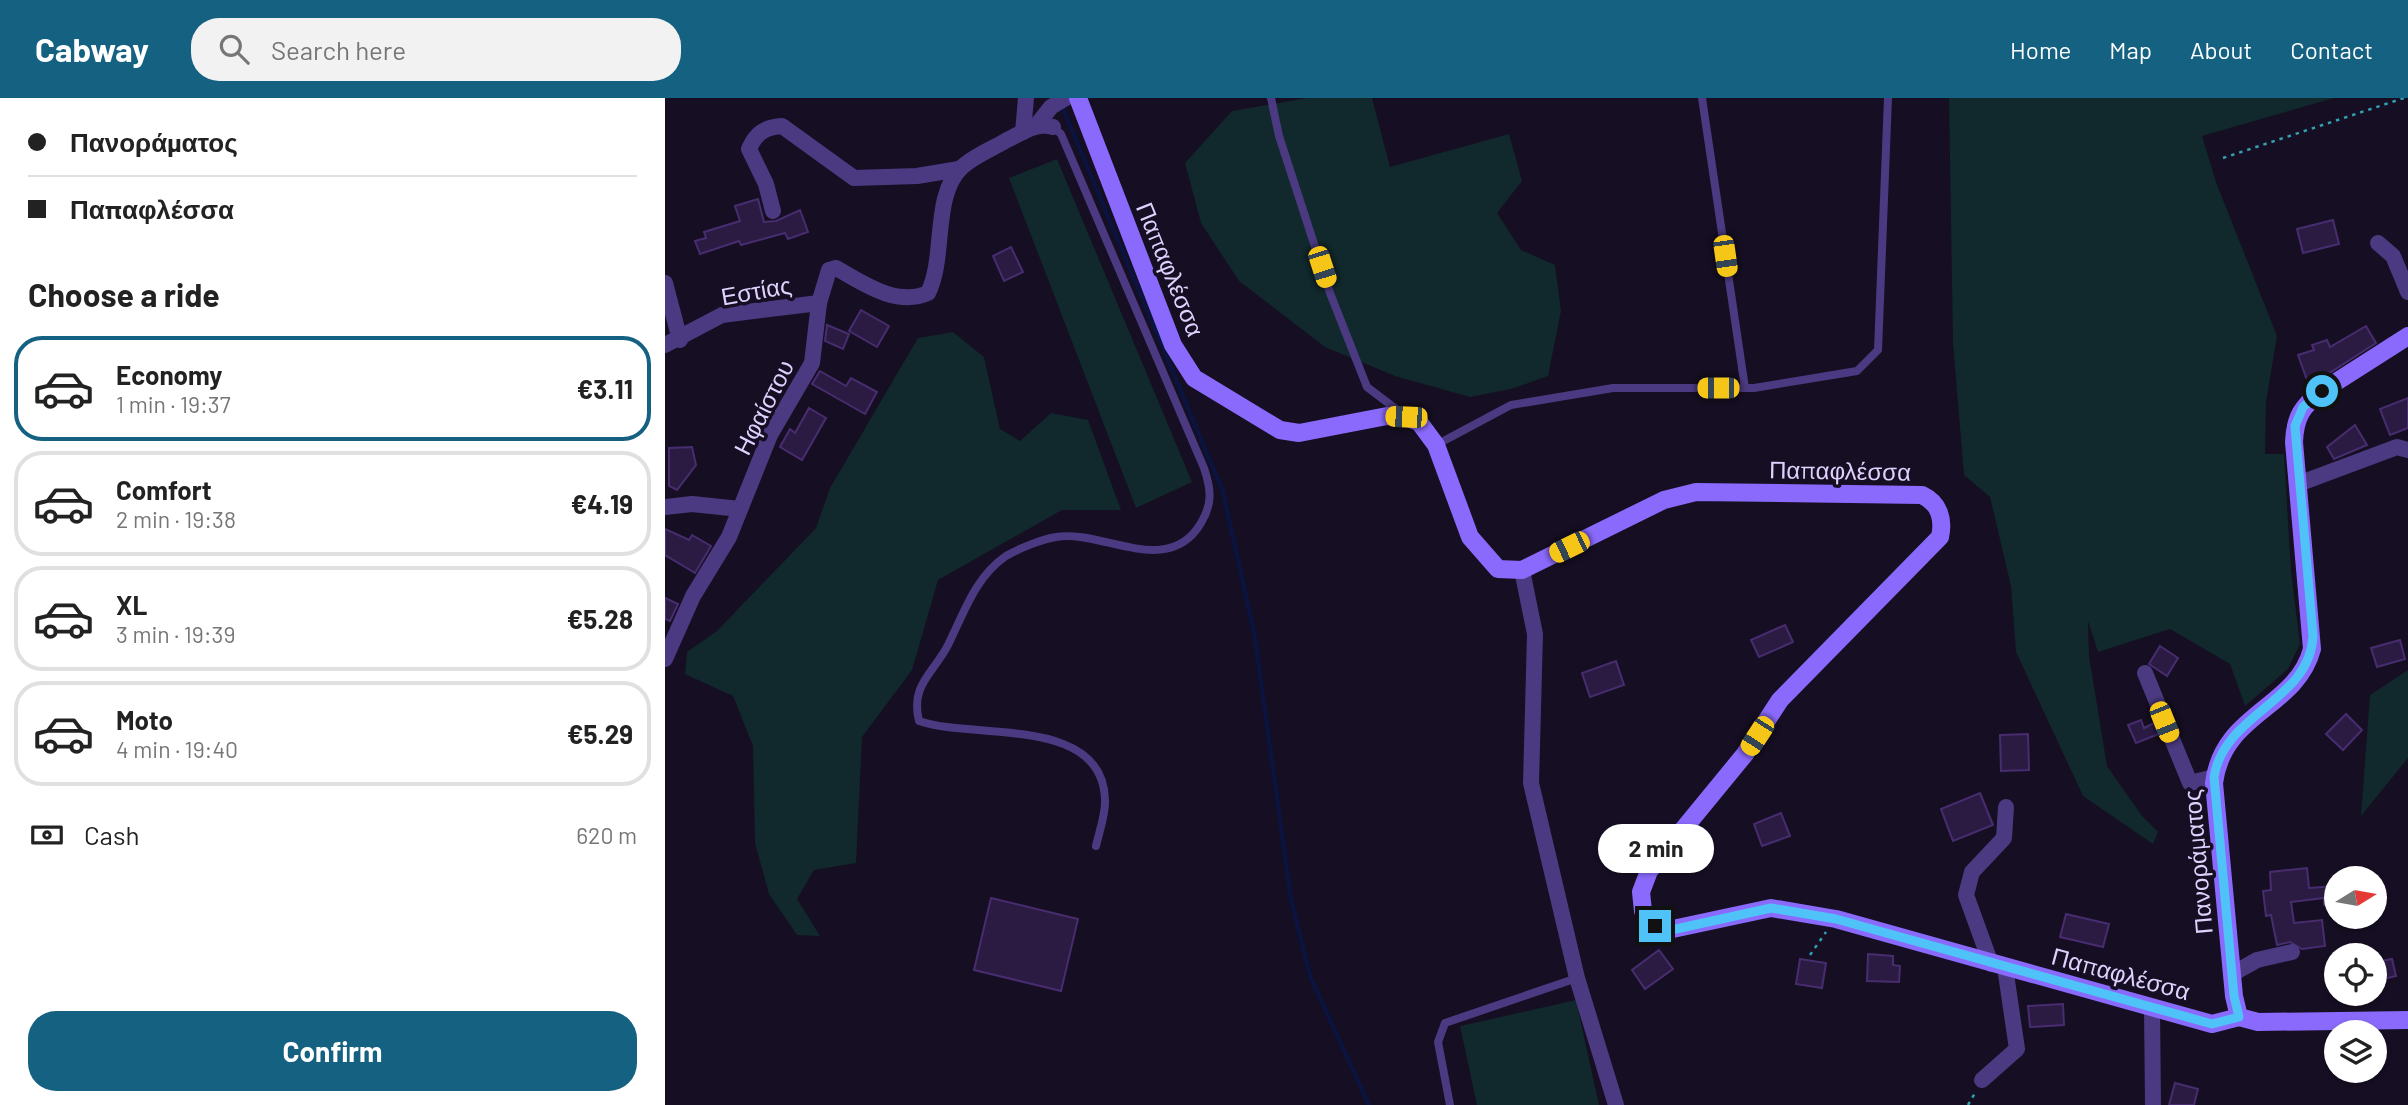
<!DOCTYPE html>
<html lang="en">
<head>
<meta charset="utf-8">
<style>
	:root { --surface:#fff; --page:#f2f2f2; --text:#222; --muted:#767676; --line:#e0e0e0; --accent:#156181 }
	body { margin:0; font-family:Barlow,sans-serif; background:var(--page); color:var(--text); height:100vh; display:flex; flex-direction:column; font-size:26px; white-space:nowrap }
	* { box-sizing:border-box; margin:0 }
	p { font-size:23px; color:var(--muted) }
	.icon { flex:none; width:38px; height:38px; fill:none; stroke:currentColor; stroke-width:2; stroke-linecap:round; stroke-linejoin:round }
	.map { position:relative; flex:1; overflow:hidden }
	.sheet { display:flex; flex-direction:column; background:var(--surface); width:665px }
	.sheet>* { flex:none }
	.guide { display:grid; align-content:center; height:154px; padding:0 28px; background:var(--surface) }
	.needle { width:46px; rotate:79deg }
	.buttons { position:absolute; left:1659px; top:768px; display:grid; gap:14px }
	.buttons a { display:grid; place-items:center; width:63px; height:63px; border-radius:50%; background:var(--surface); box-shadow:0 2px 5px #0004; font-size:35px }
	.end { position:absolute; width:32px; height:32px; margin:-16px; border:9px solid #4fc3f7; background:#111; box-shadow:0 0 0 4px #111 }
	.from { border-radius:50% }
	.bubble { position:absolute; height:49px; border-radius:24px; background:var(--surface); box-shadow:0 2px 5px #0004; font-size:23px; font-weight:700; line-height:49px; text-align:center }
	.car { position:absolute; width:21px; height:42px; margin:-21px -10px; border-radius:9px; box-shadow:0 0 5px 2px #0007; background:linear-gradient(#f5c518 24%,#345 0 40%,#f5c518 0 76%,#345 0 86%,#f5c518 0) }
	.guide b { display:flex; align-items:center; gap:24px; height:66px; font-size:26px }
	.guide b+b { border-top:2px solid var(--line) }
	.guide i { width:18px; height:18px; background:var(--text) }
	ul { padding:0; list-style:none }
	li { display:flex; align-items:center; gap:21px; height:105px; margin:0 14px 10px; padding:0 14px; border:4px solid var(--line); border-radius:28px }
	li div { flex:1 }
	li b { display:block; font-size:26px }
	li em { font-style:normal; font-weight:700 }
	li.selected { border-color:var(--accent) }
	li>.icon { width:63px; height:63px; stroke-width:1.5 }
	h2 { padding:0 28px; font-size:32px; line-height:84px }
	.pay { display:flex; align-items:center; gap:18px; height:77px; padding:0 28px; font-size:26px }
	.pay p { margin-inline-start:auto }
	.button { display:flex; gap:14px; margin-top:auto; padding:14px 28px }
	.button a { flex:1; height:80px; border-radius:28px; background:var(--accent); color:#fff; font-size:28px; font-weight:700; line-height:80px; text-align:center }
	header { display:flex; align-items:center; gap:42px; box-sizing:border-box; height:98px; padding:0 35px; background:var(--accent); color:#fff }
	header strong { font-size:33px }
	nav { display:flex; gap:38px; margin-inline-start:auto; font-size:24px }
	.search { width:490px; height:63px; background:var(--page); display:flex; align-items:center; gap:18px; box-sizing:border-box; padding:0 24px; border-radius:28px; color:var(--muted); font-size:26px }
	main { display:flex; flex:1; min-height:0 }
	.map>svg:first-child { display:block }
</style>
</head>
<body>
<header>
<strong>Cabway</strong>
<div class="search"><svg class="icon" aria-label="search" viewBox="0 0 24 24"><circle cx="10" cy="10" r="6"/><path d="M15 15l6 6"/></svg>Search here</div>
<nav><a>Home</a><a>Map</a><a>About</a><a>Contact</a></nav>
</header>
<main>
<section class="sheet">
<div class="guide">
<b><i class="from"></i>Πανοράματος</b>
<b><i></i>Παπαφλέσσα</b>
</div>
<h2>Choose a ride</h2>
<ul>
<li class="selected"><svg class="icon" aria-label="car" viewBox="0 0 24 24"><path d="M5 17H2v-5l4-1 3-4h7l3 4 3 1v5h-3M9 17h6M6 11h13"/><circle cx="7" cy="17" r="2"/><circle cx="17" cy="17" r="2"/></svg><div><b>Economy</b><p>1 min · 19:37</p></div><em>€3.11</em></li>
<li><svg class="icon" aria-label="car" viewBox="0 0 24 24"><path d="M5 17H2v-5l4-1 3-4h7l3 4 3 1v5h-3M9 17h6M6 11h13"/><circle cx="7" cy="17" r="2"/><circle cx="17" cy="17" r="2"/></svg><div><b>Comfort</b><p>2 min · 19:38</p></div><em>€4.19</em></li>
<li><svg class="icon" aria-label="car" viewBox="0 0 24 24"><path d="M5 17H2v-5l4-1 3-4h7l3 4 3 1v5h-3M9 17h6M6 11h13"/><circle cx="7" cy="17" r="2"/><circle cx="17" cy="17" r="2"/></svg><div><b>XL</b><p>3 min · 19:39</p></div><em>€5.28</em></li>
<li><svg class="icon" aria-label="car" viewBox="0 0 24 24"><path d="M5 17H2v-5l4-1 3-4h7l3 4 3 1v5h-3M9 17h6M6 11h13"/><circle cx="7" cy="17" r="2"/><circle cx="17" cy="17" r="2"/></svg><div><b>Moto</b><p>4 min · 19:40</p></div><em>€5.29</em></li>
</ul>
<div class="pay"><svg class="icon" aria-label="cash" viewBox="0 0 24 24"><path d="M3 7h18v10H3z"/><circle cx="12" cy="12" r="2"/></svg>Cash<p>620 m</p></div>
<div class="button"><a>Confirm</a></div>
</section>
<div class="map">
<svg width="1743" height="1007" viewBox="0 0 1743 1007">
	<rect width="100%" height="100%" fill="#160e22"/>
	<!-- green -->
	<g fill="#11282c">
		<polygon points="642,0 707,0 725,69 844,36 857,83 832,115 856,152 890,167 896,213 883,278 846,291 805,299 730,278 660,249 574,183 536,125 520,65 567,13"/>
		<polygon points="1284,0 1669,0 1537,38 1551,84 1612,238 1601,304 1600,356 1619,356 1626,473 1635,546 1623,571 1580,608 1565,566 1505,531 1433,554 1423,523 1424,558 1442,668 1477,718 1493,734 1488,746 1418,698 1351,554 1346,488 1325,399 1299,377 1288,245"/>
		<polygon points="392,61 527,384 471,410 344,80"/>
		<polygon points="288,234 319,259 335,331 355,343 386,315 423,322 456,412 397,412 273,482 247,572 197,639 191,765 149,772 132,801 155,838 132,837 104,796 90,745 88,648 68,598 20,576 22,554 52,533 151,430 165,390 253,240"/>
		<polygon points="1743,572 1743,660 1696,718 1705,597"/>
		<polygon points="911,902 934,1007 812,1007 795,928"/>
	</g>
	<g fill="none" stroke-linecap="round" stroke-linejoin="round">
		<!-- stream -->
		<polyline stroke="#0b133f" stroke-width="4.5" points="397,8 558,394 589,534 626,801 645,878 704,1007"/>
	</g>
	<!-- building -->
	<g fill="#2b1b43" stroke="#472d6f" stroke-width="2">
		<polygon points="93,101 99,124 111,123 135,112 143,134 123,141 120,135 76,147 74,143 35,156 30,143 41,140 39,134 75,123 70,108"/>
		<polygon points="1668,122 1674,146 1638,155 1632,131"/>
		<polygon points="346,149 358,174 339,183 328,158"/>
		<polygon points="196,212 224,228 212,249 184,233"/>
		<polygon points="162,227 184,236 178,251 160,243"/>
		<polygon points="1701,228 1711,245 1666,274 1642,282 1633,257 1649,252 1647,247 1662,242 1665,249"/>
		<polygon points="155,273 181,288 186,280 212,294 200,316 147,286"/>
		<polygon points="1743,300 1743,330 1725,337 1715,311"/>
		<polygon points="144,310 161,320 137,362 115,349 125,331 130,335"/>
		<polygon points="1690,327 1702,347 1669,361 1662,349"/>
		<polygon points="27,349 31,367 12,392 4,388 4,350"/>
		<polygon points="0,431 24,442 27,437 46,448 30,475 0,457"/>
		<polygon points="0,500 13,506 5,523 0,521"/>
		<polygon points="1120,527 1128,544 1094,559 1086,542"/>
		<polygon points="1735,542 1740,561 1712,569 1706,550"/>
		<polygon points="1495,548 1513,560 1502,578 1484,566"/>
		<polygon points="951,563 959,587 925,599 917,575"/>
		<polygon points="1681,616 1697,632 1678,652 1661,636"/>
		<polygon points="1476,622 1479,630 1489,625 1494,636 1471,645 1463,627"/>
		<polygon points="1363,636 1364,672 1336,673 1335,637"/>
		<polygon points="1315,695 1328,727 1288,743 1276,711"/>
		<polygon points="1116,715 1125,738 1097,748 1089,726"/>
		<polygon points="1642,770 1644,790 1671,788 1671,806 1659,807 1659,800 1626,804 1629,825 1657,822 1660,848 1637,851 1625,844 1612,847 1606,817 1601,818 1598,793 1606,792 1605,774"/>
		<polygon points="326,800 413,821 396,893 309,872"/>
		<polygon points="1401,816 1444,826 1438,849 1395,839"/>
		<polygon points="994,852 1008,871 980,891 967,872"/>
		<polygon points="1203,856 1228,858 1228,867 1235,868 1234,884 1202,883"/>
		<polygon points="1135,861 1161,865 1157,890 1131,886"/>
		<polygon points="1727,861 1731,878 1710,883 1710,864"/>
		<polygon points="1398,906 1399,927 1365,929 1363,908"/>
		<polygon points="1510,985 1533,991 1529,1007 1504,1007"/>
	</g>
	<g fill="none" stroke-linecap="round" stroke-linejoin="round">
		<!-- path -->
		<g stroke="#31a0b2" stroke-width="2.5" stroke-dasharray="3.5 5" stroke-linecap="butt">
			<polyline points="1558,60 1739,0"/>
			<polyline points="1145,857 1161,834"/>
			<polyline points="1303,1007 1310,995"/>
		</g>
		<!-- lane -->
		<g stroke="#4b3a81" stroke-width="8">
			<polyline points="606,0 614,38 665,195 702,289 735,314"/>
			<polyline points="1037,0 1080,290"/>
			<path d="M388,29L396,36L539,370C546,391 548,405 536,425C503,481 437,431 391,439C377,441 353,451 341,458C310,479 299,515 283,547C268,576 245,587 254,623C308,642 437,617 440,701C441,716 434,734 431,748"/>
			<polyline points="771,347 846,307 948,290 1089,290 1192,273 1213,252 1223,0"/>
			<polyline points="785,1007 773,944 780,925 912,880"/>
		</g>
		<!-- street -->
		<g stroke="#4b3a81" stroke-width="16">
			<polyline points="371,28 386,9 401,0"/>
			<polyline points="358,34 361,0"/>
			<path d="M108,113L101,86L84,51C91,35 100,29 117,28L189,80L252,78L294,71"/>
			<polyline points="1713,145 1728,158 1743,194"/>
			<polyline points="0,185 15,242"/>
			<polyline points="0,247 57,217 154,205"/>
			<polyline points="1633,386 1732,349 1743,352"/>
			<polyline points="0,409 27,406 75,411"/>
			<polyline points="857,472 870,536 866,685 912,880 951,1007"/>
			<path d="M0,561L28,498L64,439L105,337L147,265L154,205L164,172L171,170C198,185 231,209 263,195C281,160 267,98 296,70C308,58 327,51 342,42C357,35 371,24 388,29"/>
			<polyline points="1480,575 1525,685 1549,679"/>
			<polyline points="1326,866 1301,797 1307,774 1339,740 1341,709"/>
			<polyline points="1567,876 1592,862 1627,854"/>
			<polyline points="1487,909 1488,1007"/>
			<polyline points="1317,982 1352,951 1340,869"/>
		</g>
		<!-- secondary -->
		<g stroke="#8a6afc" stroke-width="18">
			<path d="M413,0L508,247L529,280L615,332L634,335L722,318L741,319L754,324L771,347L805,439L833,471L857,472L999,402L1031,394L1257,397C1274,405 1279,421 1275,439L1115,602L1080,656L984,773L976,794L978,813L984,824L1003,832L1106,810L1171,821L1547,926L1574,919"/>
			<path d="M1743,238L1657,293C1637,308 1630,319 1629,344L1647,551C1631,611 1558,614 1549,685L1569,898L1574,919L1593,924L1743,922"/>
		</g>
	</g>
	<g fill="none" stroke-linecap="round" stroke-linejoin="round">
		<!-- route -->
		<path stroke="#4fc3f7" stroke-width="9" d="M990,828L1011,831L1106,810L1171,821L1547,926L1574,919L1569,898L1549,679C1559,615 1645,603 1648,538L1630,328L1638,309L1657,293"/>
	</g>
	<g text-anchor="middle" dominant-baseline="central" stroke-width="7" stroke-linejoin="round" paint-order="stroke">
		<!-- street labels -->
		<g font-size="24" fill="#dfd1fe" stroke="#160e22">
			<text transform="translate(506 171) rotate(68)">Παπαφλέσσα</text>
			<text transform="translate(91 192) rotate(-10)">Εστίας</text>
			<text transform="translate(98 309) rotate(-63)">Ηφαίστου</text>
			<text transform="translate(1175 372) rotate(1)">Παπαφλέσσα</text>
			<text transform="translate(1532 764) rotate(-95)">Πανοράματος</text>
			<text transform="translate(1456 875) rotate(15)">Παπαφλέσσα</text>
		</g>
	</g>
</svg>
<div class="buttons">
<a><svg class="needle" viewBox="-14 -14 28 28"><path d="M0-13l5 13h-10z" fill="#e53935"/><path d="M0 13l5-13h-10z" fill="#767676"/></svg></a>
<a><svg class="icon" aria-label="locate" viewBox="0 0 24 24"><circle cx="12" cy="12" r="6"/><path d="M12 2v4M12 18v4M2 12h4M18 12h4"/></svg></a>
<a><svg class="icon" aria-label="layers" viewBox="0 0 24 24"><path d="M12 4l9 5-9 5-9-5zM3 14l9 5 9-5"/></svg></a>
</div>
<i class="end from" style="left:1657px;top:293px"></i>
<i class="end" style="left:990px;top:828px"></i>
<div class="bubble" style="left:933px;top:726px;width:116px">2 min</div>
<i class="car" style="left:1060px;top:158px;rotate:172deg"></i>
<i class="car" style="left:657px;top:169px;rotate:162deg"></i>
<i class="car" style="left:1053px;top:290px;rotate:270deg"></i>
<i class="car" style="left:741px;top:319px;rotate:272deg"></i>
<i class="car" style="left:904px;top:449px;rotate:244deg"></i>
<i class="car" style="left:1499px;top:624px;rotate:158deg"></i>
<i class="car" style="left:1092px;top:638px;rotate:213deg"></i>
</div>
</main>
</body>
</html>
